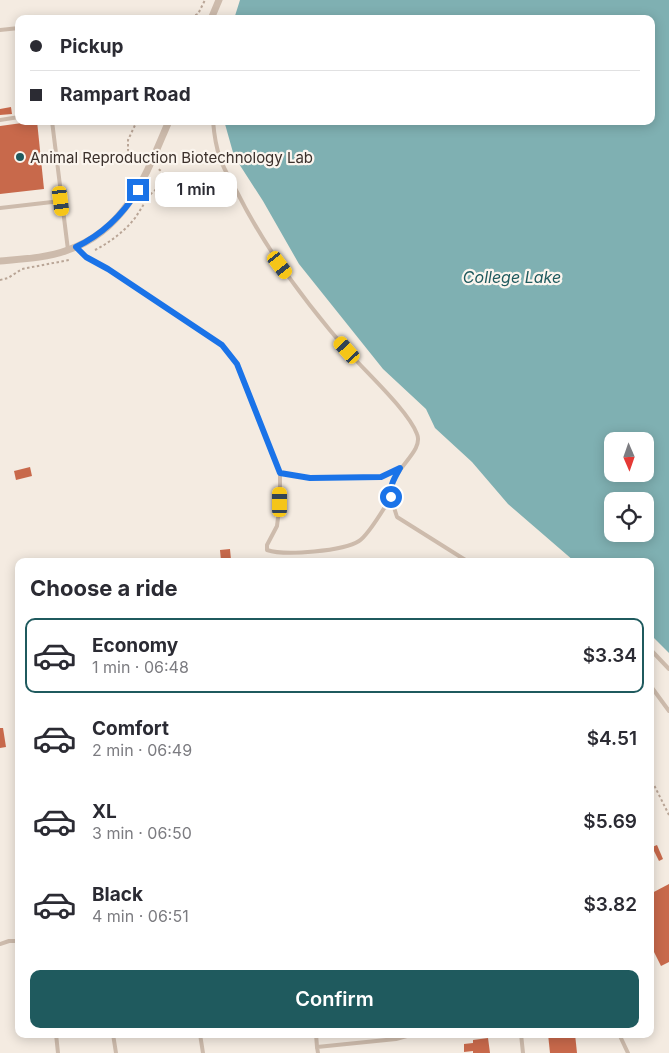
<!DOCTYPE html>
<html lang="en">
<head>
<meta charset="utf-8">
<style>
	:root { --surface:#fff; --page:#f7f7f7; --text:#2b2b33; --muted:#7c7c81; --line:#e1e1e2; --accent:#1f5a5e }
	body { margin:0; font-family:Inter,sans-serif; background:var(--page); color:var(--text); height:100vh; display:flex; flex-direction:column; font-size:19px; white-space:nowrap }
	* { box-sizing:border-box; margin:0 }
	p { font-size:16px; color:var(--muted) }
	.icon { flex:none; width:28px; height:28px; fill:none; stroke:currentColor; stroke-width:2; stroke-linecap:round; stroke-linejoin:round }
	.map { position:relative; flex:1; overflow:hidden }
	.sheet { position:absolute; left:15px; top:558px; width:639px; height:480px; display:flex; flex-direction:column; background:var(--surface); border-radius:10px; box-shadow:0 2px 12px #0003 }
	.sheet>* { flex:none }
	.top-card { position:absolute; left:15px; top:15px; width:640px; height:110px; border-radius:10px; box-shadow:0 2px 12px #0003; display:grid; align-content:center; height:110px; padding:0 15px; background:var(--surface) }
	.needle { width:32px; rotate:178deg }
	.fabs { position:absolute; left:604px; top:432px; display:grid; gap:10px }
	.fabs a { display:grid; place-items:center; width:50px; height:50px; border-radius:10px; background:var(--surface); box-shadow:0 2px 12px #0003; font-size:25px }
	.end { position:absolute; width:22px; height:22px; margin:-11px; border:6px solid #1a73e8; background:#fff; box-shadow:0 0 0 2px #fff }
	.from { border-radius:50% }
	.bubble { position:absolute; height:35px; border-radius:10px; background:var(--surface); box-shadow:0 2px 12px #0003; font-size:16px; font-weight:600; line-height:35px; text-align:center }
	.car { position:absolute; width:15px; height:30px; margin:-15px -8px; border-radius:6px; box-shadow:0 0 4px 1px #0007; background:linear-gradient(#f5c518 24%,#345 0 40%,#f5c518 0 76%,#345 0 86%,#f5c518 0) }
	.top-card b { display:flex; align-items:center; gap:18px; height:48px; font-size:19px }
	.top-card b+b { border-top:1px solid var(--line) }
	.top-card i { width:12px; height:12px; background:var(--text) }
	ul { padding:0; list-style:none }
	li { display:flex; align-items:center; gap:15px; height:75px; margin:0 10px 8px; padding:0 5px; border:2px solid transparent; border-radius:10px }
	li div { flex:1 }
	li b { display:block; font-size:19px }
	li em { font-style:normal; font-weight:600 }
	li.current { border-color:var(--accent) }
	li>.icon { width:45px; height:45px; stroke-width:1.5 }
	h2 { padding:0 15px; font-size:22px; line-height:60px }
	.action { display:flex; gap:10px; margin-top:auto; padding:10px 15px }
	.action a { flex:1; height:58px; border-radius:10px; background:var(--accent); color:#fff; font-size:20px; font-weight:600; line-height:58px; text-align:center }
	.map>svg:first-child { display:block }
</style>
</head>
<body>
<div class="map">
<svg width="669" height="1053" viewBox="0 0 669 1053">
	<rect width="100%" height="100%" fill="#f4ebe1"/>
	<!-- water -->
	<path fill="#7fb0b2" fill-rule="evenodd" d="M240,0H669V653L650,634V561H574L508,504L472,462L435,428L426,409L383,369L299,264L263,201L234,156L225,124V121H651V19H234ZM612,441H645V474H612ZM612,501H645V534H612Z"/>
	<!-- building -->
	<g fill="#c8694b">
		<polygon points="11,107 12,114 0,115 0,109"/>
		<polygon points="37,121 44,189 0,194 0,126"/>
		<polygon points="30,467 32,476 16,480 14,471"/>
		<polygon points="230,549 231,560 221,561 220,550"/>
		<polygon points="0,728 3,728 6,747 0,748"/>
		<polygon points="657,845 663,859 659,861 652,847"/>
		<polygon points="669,884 669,962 661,966 650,944 650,894"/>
		<polygon points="548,1034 575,1034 577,1053 550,1053"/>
		<polygon points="488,1038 490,1053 473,1053 473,1051 464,1052 464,1044 473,1043 473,1040"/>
	</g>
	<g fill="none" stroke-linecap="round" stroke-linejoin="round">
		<!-- path -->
		<g stroke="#b9a596" stroke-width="2" stroke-dasharray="2.5 2.5" stroke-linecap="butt">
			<polyline points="186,19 198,14 205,0"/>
			<polyline points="137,121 128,140 128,150 135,158 143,161"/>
			<path d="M95,250C110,242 124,232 135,218C140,211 144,203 150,195C157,187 174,179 157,168"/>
			<polyline points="0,280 8,278 22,269 69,260"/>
			<polyline points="650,777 669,815"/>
		</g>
		<!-- service -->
		<g stroke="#cdbbac" stroke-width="4">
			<polyline points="100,19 111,17 136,19"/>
			<polyline points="0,30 19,28"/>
			<polyline points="0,120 19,117"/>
			<polyline points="52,121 68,250"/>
			<polyline points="0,208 61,201"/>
			<path d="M76,247L86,257L108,269L222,345L237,364L280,473V501L277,526L267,545V550C285,556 344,551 359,541C367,536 385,507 391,497C386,472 425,453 417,434C408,411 370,376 352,356C308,306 267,252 237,192C231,181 224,170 220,158C216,147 214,133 213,121"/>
			<polyline points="280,473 310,478 381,477 400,468"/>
			<polyline points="391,498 397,517 467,561"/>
			<polyline points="650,649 669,669"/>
			<polyline points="650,685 669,711"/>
			<polyline points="0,944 9,941 19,941"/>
			<polyline points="56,1034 58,1053"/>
			<polyline points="113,1034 116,1053"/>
			<polyline points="200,1034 203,1053"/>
			<polyline points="316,1034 317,1047"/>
			<polyline points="521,1034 523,1053"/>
			<polyline points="619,1034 628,1053"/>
			<polyline points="318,1053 317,1047 396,1039 414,1034"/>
		</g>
		<!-- minor -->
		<g stroke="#cdbbac" stroke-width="7">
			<polyline points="211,19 219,0"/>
			<path d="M0,261C23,259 47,258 68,250C128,229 146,174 169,121"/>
		</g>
	</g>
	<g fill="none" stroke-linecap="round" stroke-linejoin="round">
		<!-- route -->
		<path stroke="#1a73e8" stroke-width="6" d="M138,190C122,216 103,234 76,247L86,257L108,269L222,345L237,364L280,473L310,478L381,477L400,468C395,477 389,486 391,497"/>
	</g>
	<!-- markers -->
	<circle fill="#1f5a5e" stroke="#fbf5ee" stroke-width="2" cx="20" cy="157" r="5"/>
	<g text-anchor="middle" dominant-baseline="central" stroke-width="4.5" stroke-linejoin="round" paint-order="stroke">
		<!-- poi labels -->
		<g font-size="15" fill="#3b302b" stroke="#fbf5ee" text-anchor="start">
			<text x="30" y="157">Animal Reproduction Biotechnology Lab</text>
		</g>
		<!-- water labels -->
		<g font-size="16" font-style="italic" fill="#1f5a5e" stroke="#fbf5ee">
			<text x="512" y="277">College Lake</text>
		</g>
	</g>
</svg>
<div class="fabs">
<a><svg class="needle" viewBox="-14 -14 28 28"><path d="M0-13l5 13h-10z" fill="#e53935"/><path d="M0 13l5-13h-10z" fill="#7c7c81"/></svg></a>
<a><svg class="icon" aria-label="locate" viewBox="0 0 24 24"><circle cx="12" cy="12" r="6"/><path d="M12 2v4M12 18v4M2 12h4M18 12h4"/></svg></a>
</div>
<i class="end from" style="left:391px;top:497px"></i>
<i class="end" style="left:138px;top:190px"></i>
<div class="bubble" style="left:155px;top:172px;width:82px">1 min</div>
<i class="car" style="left:61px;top:201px;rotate:173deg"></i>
<i class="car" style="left:280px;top:265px;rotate:143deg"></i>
<i class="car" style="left:347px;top:350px;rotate:318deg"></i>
<i class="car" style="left:280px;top:502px;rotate:0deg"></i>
<div class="top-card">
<b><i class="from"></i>Pickup</b>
<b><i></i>Rampart Road</b>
</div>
<section class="sheet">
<h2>Choose a ride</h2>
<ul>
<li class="current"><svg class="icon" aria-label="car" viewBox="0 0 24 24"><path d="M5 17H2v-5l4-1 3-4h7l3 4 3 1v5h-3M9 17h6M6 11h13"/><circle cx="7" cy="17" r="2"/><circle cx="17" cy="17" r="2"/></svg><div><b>Economy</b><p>1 min · 06:48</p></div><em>$3.34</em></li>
<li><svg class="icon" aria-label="car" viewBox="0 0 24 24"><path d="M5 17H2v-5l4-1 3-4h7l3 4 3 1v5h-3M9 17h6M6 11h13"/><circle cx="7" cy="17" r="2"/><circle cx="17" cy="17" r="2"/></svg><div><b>Comfort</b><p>2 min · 06:49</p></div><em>$4.51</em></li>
<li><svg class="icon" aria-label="car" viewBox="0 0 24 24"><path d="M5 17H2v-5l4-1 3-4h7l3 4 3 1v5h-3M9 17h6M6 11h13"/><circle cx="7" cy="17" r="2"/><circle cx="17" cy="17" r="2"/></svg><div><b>XL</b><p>3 min · 06:50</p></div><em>$5.69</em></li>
<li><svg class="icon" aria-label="car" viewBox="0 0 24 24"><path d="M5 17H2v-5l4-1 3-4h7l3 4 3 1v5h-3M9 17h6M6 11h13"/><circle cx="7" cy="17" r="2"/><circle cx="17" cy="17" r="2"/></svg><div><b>Black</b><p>4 min · 06:51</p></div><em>$3.82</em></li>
</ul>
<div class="action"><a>Confirm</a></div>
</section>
</div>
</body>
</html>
